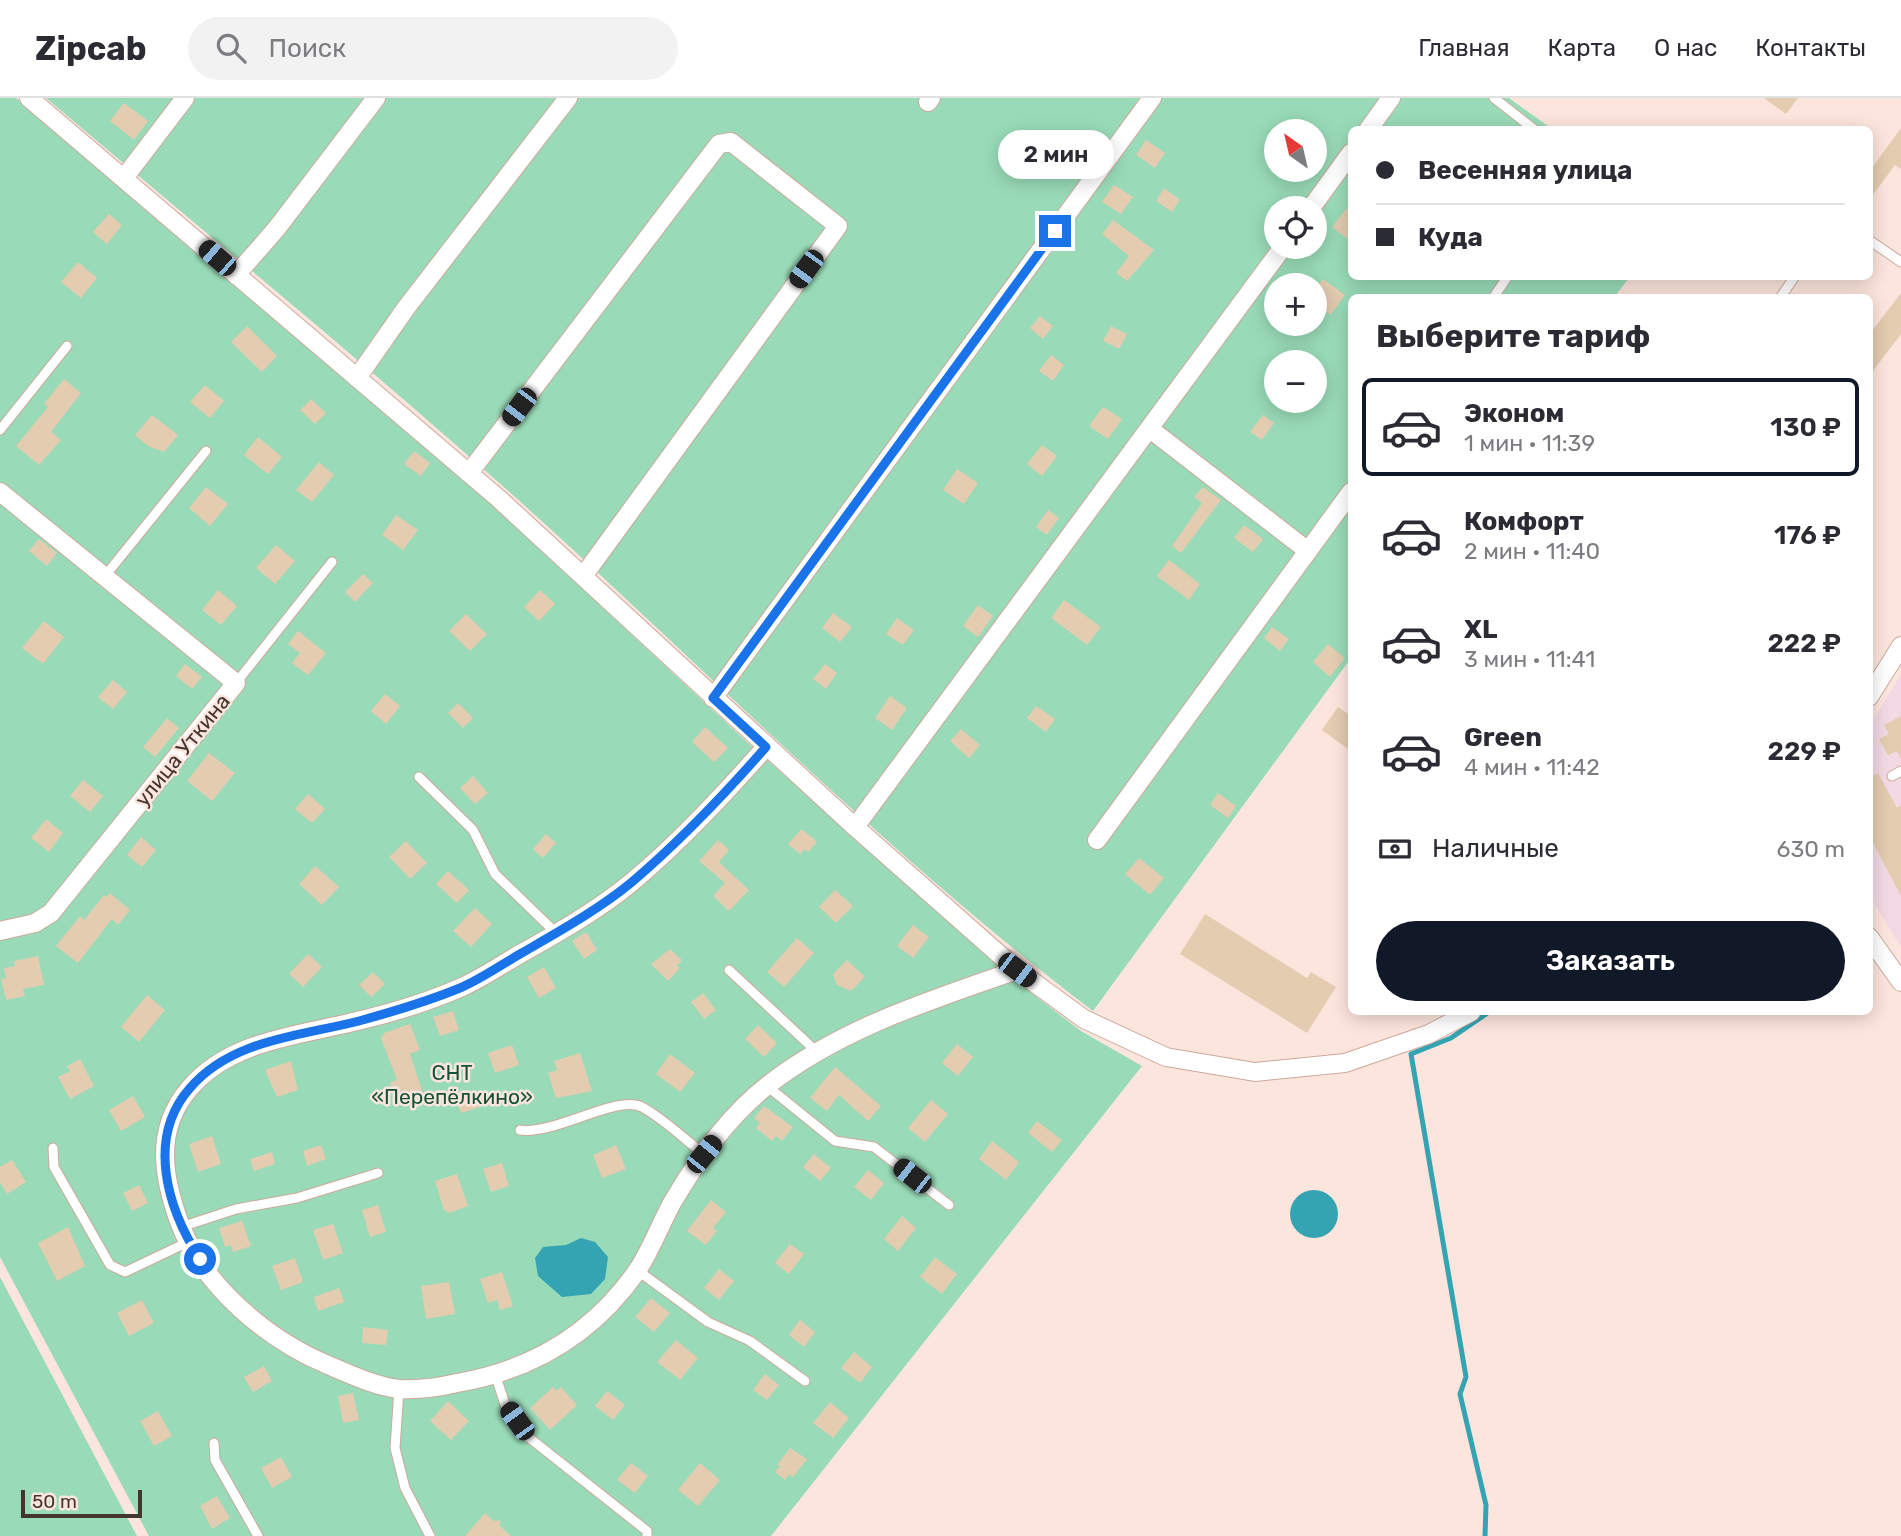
<!DOCTYPE html>
<html lang="ru">
<head>
<meta charset="utf-8">
<style>
	:root { --surface:#fff; --page:#f2f2f3; --text:#2b2b33; --muted:#7c7c81; --line:#e1e1e2; --accent:#111827 }
	body { margin:0; font-family:Rubik,sans-serif; background:var(--page); color:var(--text); height:100vh; display:flex; flex-direction:column; font-size:26px; white-space:nowrap }
	* { box-sizing:border-box; margin:0 }
	p { font-size:23px; color:var(--muted) }
	.icon { flex:none; width:38px; height:38px; fill:none; stroke:currentColor; stroke-width:2; stroke-linecap:round; stroke-linejoin:round }
	.map { position:relative; flex:1; overflow:hidden }
	.details { position:absolute; left:1348px; top:196px; width:525px; height:721px; display:flex; flex-direction:column; background:var(--surface); border-radius:10px; box-shadow:0 4px 18px #0003 }
	.details>* { flex:none }
	.guide { position:absolute; left:1348px; top:28px; width:525px; height:154px; border-radius:10px; box-shadow:0 4px 18px #0003; display:grid; align-content:center; height:154px; padding:0 28px; background:var(--surface) }
	.needle { width:46px; rotate:326deg }
	.controls { position:absolute; left:1264px; top:21px; display:grid; gap:14px }
	.controls a { display:grid; place-items:center; width:63px; height:63px; border-radius:50%; background:var(--surface); box-shadow:0 4px 18px #0003; font-size:35px }
	.scale { position:absolute; left:21px; bottom:18px; width:121px; box-sizing:border-box; padding-left:7px; border:4px solid #43352f; border-top:0; font-size:19px; line-height:24px; white-space:nowrap; color:#43352f; -webkit-text-stroke:5px #fce5dd; paint-order:stroke }
	.end { position:absolute; width:32px; height:32px; margin:-16px; border:9px solid #1a73e8; background:#fff; box-shadow:0 0 0 4px #fff }
	.from { border-radius:50% }
	.bubble { position:absolute; height:49px; border-radius:24px; background:var(--surface); box-shadow:0 4px 18px #0003; font-size:23px; font-weight:600; line-height:49px; text-align:center }
	.car { position:absolute; width:21px; height:42px; margin:-21px -10px; border-radius:9px; box-shadow:0 0 5px 2px #0007; background:linear-gradient(#222 24%,#8ab4d8 0 40%,#222 0 76%,#8ab4d8 0 86%,#222 0) }
	.guide b { display:flex; align-items:center; gap:24px; height:66px; font-size:26px }
	.guide b+b { border-top:2px solid var(--line) }
	.guide i { width:18px; height:18px; background:var(--text) }
	ul { padding:0; list-style:none }
	li { display:flex; align-items:center; gap:21px; height:98px; margin:0 14px 10px; padding:0 14px; border:4px solid transparent; border-radius:10px }
	li div { flex:1 }
	li b { display:block; font-size:26px }
	li em { font-style:normal; font-weight:600 }
	li.selected { border-color:var(--accent) }
	li>.icon { width:63px; height:63px; stroke-width:1.5 }
	h2 { padding:0 28px; font-size:32px; line-height:84px }
	.pay { display:flex; align-items:center; gap:18px; height:77px; padding:0 28px; font-size:26px }
	.pay p { margin-inline-start:auto }
	.action { display:flex; gap:14px; margin-top:auto; padding:14px 28px }
	.action a { flex:1; height:80px; border-radius:42px; background:var(--accent); color:#fff; font-size:28px; font-weight:600; line-height:80px; text-align:center }
	header { display:flex; align-items:center; gap:42px; box-sizing:border-box; height:98px; padding:0 35px; background:var(--surface); border-bottom:2px solid var(--line) }
	header strong { font-size:33px }
	nav { display:flex; gap:38px; margin-inline-start:auto; font-size:24px }
	.search { width:490px; height:63px; background:var(--page); display:flex; align-items:center; gap:18px; box-sizing:border-box; padding:0 24px; border-radius:38px; color:var(--muted); font-size:26px }
	.map>svg:first-child { display:block }
</style>
</head>
<body>
<header>
<strong>Zipcab</strong>
<div class="search"><svg class="icon" aria-label="search" viewBox="0 0 24 24"><circle cx="10" cy="10" r="6"/><path d="M15 15l6 6"/></svg>Поиск</div>
<nav><a>Главная</a><a>Карта</a><a>О нас</a><a>Контакты</a></nav>
</header>
<div class="map">
<svg width="1901" height="1438" viewBox="0 0 1901 1438">
	<rect width="100%" height="100%" fill="#fce5dd"/>
	<!-- industrial -->
	<polygon fill="#f2d9e3" points="1901,576 1901,849 1869,797 1869,629"/>
	<!-- green -->
	<g fill="#99dbb8" fill-rule="evenodd">
		<polygon points="0,0 16,0 458,375 747,644 1017,884 1081,933 1142,968 771,1438 149,1438 0,1159"/>
		<path d="M46,0H1509L1552,31L1351,32V178L1630,179L1614,199L1351,200V560L1093,913C911,775 748,614 581,459C409,300 225,152 46,0ZM1276,33H1314V72H1276ZM1276,110H1314V149H1276ZM1276,187H1314V226H1276ZM1276,264H1314V303H1276Z"/>
		<polygon points="0,1179 137,1438 0,1438"/>
	</g>
	<!-- water -->
	<g fill="#34a4b3">
		<circle cx="1314" cy="1116" r="24"/>
		<polygon points="581,1140 595,1144 608,1159 605,1181 591,1196 562,1199 538,1178 535,1160 543,1149 566,1147"/>
	</g>
	<g fill="none" stroke-linecap="round" stroke-linejoin="round">
		<!-- stream -->
		<polyline stroke="#34a4b3" stroke-width="5" points="1485,1438 1486,1407 1460,1296 1466,1279 1411,956 1451,940 1489,914"/>
	</g>
	<!-- building -->
	<g fill="#e3ccb0">
		<polygon points="1764,0 1798,0 1786,16"/>
		<polygon points="124,5 148,23 134,42 110,23"/>
		<polygon points="1901,30 1901,71 1895,67 1869,102 1869,74"/>
		<polygon points="1146,42 1165,55 1155,70 1136,57"/>
		<polygon points="1114,87 1133,99 1121,116 1102,104"/>
		<polygon points="1164,90 1180,102 1172,114 1156,103"/>
		<polygon points="1351,105 1351,144 1332,129"/>
		<polygon points="109,116 122,127 107,146 93,134"/>
		<polygon points="1113,122 1154,152 1127,183 1116,175 1129,158 1102,136"/>
		<polygon points="78,164 97,180 81,200 61,184"/>
		<polygon points="1323,181 1345,197 1331,217 1314,205 1314,194"/>
		<polygon points="1901,195 1901,236 1869,278 1869,237"/>
		<polygon points="1040,218 1053,228 1043,241 1030,230"/>
		<polygon points="247,228 277,258 262,274 231,244"/>
		<polygon points="1111,228 1127,236 1119,251 1103,243"/>
		<polygon points="1051,257 1064,267 1053,283 1039,273"/>
		<polygon points="64,281 81,295 51,334 61,342 39,367 16,348 48,309 44,306"/>
		<polygon points="205,287 224,303 210,320 190,304"/>
		<polygon points="311,301 326,315 315,326 300,312"/>
		<polygon points="1103,309 1122,321 1108,341 1089,328"/>
		<polygon points="152,317 178,337 164,354 148,348 135,337"/>
		<polygon points="1263,317 1274,325 1262,342 1250,334"/>
		<polygon points="258,339 282,359 268,376 244,357"/>
		<polygon points="1042,347 1057,358 1042,378 1027,366"/>
		<polygon points="414,353 430,365 421,378 404,366"/>
		<polygon points="319,364 334,377 312,404 296,392"/>
		<polygon points="957,371 978,385 964,406 943,392"/>
		<polygon points="206,389 228,406 210,428 189,410"/>
		<polygon points="1203,389 1221,402 1181,455 1172,448 1202,405 1194,399"/>
		<polygon points="1048,412 1059,420 1047,437 1036,429"/>
		<polygon points="396,417 418,432 403,452 382,437"/>
		<polygon points="1244,427 1263,441 1253,454 1234,440"/>
		<polygon points="39,441 57,455 47,468 29,453"/>
		<polygon points="276,447 295,463 275,486 256,470"/>
		<polygon points="1169,462 1200,486 1189,502 1157,478"/>
		<polygon points="363,476 373,485 355,504 345,494"/>
		<polygon points="218,492 237,508 221,527 202,512"/>
		<polygon points="540,492 555,506 539,523 524,509"/>
		<polygon points="1064,502 1101,529 1087,547 1051,520"/>
		<polygon points="978,507 993,518 978,539 963,528"/>
		<polygon points="833,515 852,529 840,544 822,530"/>
		<polygon points="466,516 487,536 470,553 449,533"/>
		<polygon points="897,520 914,532 903,547 886,536"/>
		<polygon points="44,523 64,539 43,566 22,550"/>
		<polygon points="1272,529 1289,541 1280,553 1264,540"/>
		<polygon points="298,533 326,555 308,577 292,565 300,555 288,546"/>
		<polygon points="1328,546 1345,560 1330,579 1313,564"/>
		<polygon points="185,566 202,579 192,591 176,578"/>
		<polygon points="825,566 837,575 826,591 813,581"/>
		<polygon points="113,582 127,594 113,611 98,599"/>
		<polygon points="385,596 400,608 386,626 371,613"/>
		<polygon points="890,598 907,610 892,632 875,620"/>
		<polygon points="458,605 473,620 463,630 448,615"/>
		<polygon points="1036,608 1055,621 1046,634 1027,620"/>
		<polygon points="1338,609 1351,618 1351,653 1322,632"/>
		<polygon points="1901,618 1901,661 1897,653 1888,657 1879,641 1889,636 1884,627"/>
		<polygon points="167,620 179,630 155,659 143,649"/>
		<polygon points="705,629 728,650 714,664 692,644"/>
		<polygon points="961,631 980,647 969,660 950,643"/>
		<polygon points="209,655 235,675 212,703 187,683"/>
		<polygon points="1878,675 1897,710 1901,707 1901,798 1869,737 1869,680"/>
		<polygon points="473,678 488,695 475,706 460,690"/>
		<polygon points="83,682 103,698 90,714 70,698"/>
		<polygon points="1218,695 1236,708 1228,720 1210,707"/>
		<polygon points="308,696 325,711 312,725 295,711"/>
		<polygon points="46,721 63,735 49,754 31,740"/>
		<polygon points="802,731 817,744 808,754 805,751 800,756 788,746"/>
		<polygon points="546,736 556,745 543,760 533,751"/>
		<polygon points="141,739 156,752 142,769 127,757"/>
		<polygon points="718,742 729,752 719,764 749,792 729,813 713,798 725,785 699,763"/>
		<polygon points="406,743 427,765 410,781 389,759"/>
		<polygon points="1139,760 1164,780 1150,797 1125,776"/>
		<polygon points="315,768 339,789 322,807 299,786"/>
		<polygon points="448,773 469,792 457,805 436,786"/>
		<polygon points="835,792 853,808 836,825 819,809"/>
		<polygon points="110,795 130,812 118,827 112,821 78,865 56,848 80,818 84,822 104,797 107,799"/>
		<polygon points="475,810 492,826 471,849 453,833"/>
		<polygon points="1205,816 1307,880 1311,874 1336,889 1307,935 1180,856"/>
		<polygon points="913,827 929,839 913,860 897,848"/>
		<polygon points="586,834 597,852 584,861 572,843"/>
		<polygon points="797,840 814,855 784,889 767,874"/>
		<polygon points="670,851 682,862 677,868 680,870 668,883 651,866"/>
		<polygon points="308,856 322,869 303,889 289,876"/>
		<polygon points="38,858 44,887 23,891 25,898 6,902 1,881 6,880 4,870 15,868 14,863"/>
		<polygon points="847,862 865,879 851,893 837,887 833,876"/>
		<polygon points="544,869 556,890 539,900 527,879"/>
		<polygon points="373,874 385,886 371,899 359,887"/>
		<polygon points="703,895 716,912 704,921 691,904"/>
		<polygon points="147,897 165,912 139,944 121,929"/>
		<polygon points="453,913 459,932 440,938 433,919"/>
		<polygon points="410,926 420,952 410,956 426,1004 413,1008 412,1004 397,1005 390,984 397,982 381,940 384,935"/>
		<polygon points="758,927 777,945 764,959 745,941"/>
		<polygon points="957,946 973,959 958,978 942,965"/>
		<polygon points="512,947 519,967 495,975 488,955"/>
		<polygon points="580,955 592,993 556,1000 548,975 557,972 554,963"/>
		<polygon points="670,956 695,975 680,994 656,976"/>
		<polygon points="80,961 94,988 70,1001 58,979 70,973 67,968"/>
		<polygon points="291,963 298,992 277,999 265,972"/>
		<polygon points="835,969 881,1008 868,1023 839,997 827,1013 810,1000"/>
		<polygon points="476,995 480,1009 461,1015 456,1002"/>
		<polygon points="133,998 145,1019 121,1033 109,1012"/>
		<polygon points="931,1002 948,1016 925,1044 908,1030"/>
		<polygon points="764,1008 793,1029 782,1043 776,1038 772,1043 756,1030 760,1025 754,1020"/>
		<polygon points="1037,1023 1062,1042 1052,1054 1028,1035"/>
		<polygon points="212,1038 221,1066 198,1074 189,1046"/>
		<polygon points="992,1043 1019,1064 1006,1082 979,1061"/>
		<polygon points="321,1047 326,1061 307,1068 303,1053"/>
		<polygon points="616,1047 626,1071 602,1080 593,1057"/>
		<polygon points="272,1054 275,1066 254,1073 250,1061"/>
		<polygon points="814,1056 831,1070 820,1083 803,1069"/>
		<polygon points="12,1062 26,1084 7,1096 0,1084 0,1069"/>
		<polygon points="502,1065 509,1088 491,1094 483,1071"/>
		<polygon points="868,1072 884,1085 871,1102 854,1089"/>
		<polygon points="457,1076 468,1108 449,1115 444,1112 435,1083"/>
		<polygon points="139,1087 148,1105 132,1113 123,1095"/>
		<polygon points="711,1102 726,1114 713,1130 717,1133 706,1147 687,1133"/>
		<polygon points="378,1107 386,1134 370,1139 362,1112"/>
		<polygon points="902,1118 916,1130 898,1153 884,1141"/>
		<polygon points="242,1123 251,1148 233,1154 231,1147 225,1149 219,1130"/>
		<polygon points="333,1126 343,1155 323,1162 313,1132"/>
		<polygon points="68,1129 85,1168 57,1183 38,1145"/>
		<polygon points="790,1146 804,1156 789,1176 775,1165"/>
		<polygon points="935,1159 957,1176 942,1196 920,1179"/>
		<polygon points="295,1160 303,1184 281,1192 272,1168"/>
		<polygon points="719,1171 734,1183 719,1202 704,1190"/>
		<polygon points="502,1174 513,1208 500,1212 497,1202 488,1205 480,1181"/>
		<polygon points="449,1184 455,1216 426,1221 421,1188"/>
		<polygon points="339,1190 344,1204 318,1213 314,1199"/>
		<polygon points="651,1200 670,1215 654,1234 635,1219"/>
		<polygon points="142,1202 154,1225 129,1238 117,1215"/>
		<polygon points="800,1222 815,1234 804,1249 789,1237"/>
		<polygon points="363,1229 388,1232 386,1247 362,1245"/>
		<polygon points="676,1242 698,1260 680,1282 657,1264"/>
		<polygon points="854,1254 872,1269 860,1285 841,1270"/>
		<polygon points="264,1268 272,1283 253,1294 244,1279"/>
		<polygon points="765,1276 779,1287 767,1302 753,1292"/>
		<polygon points="553,1289 557,1293 561,1289 577,1307 550,1332 530,1310"/>
		<polygon points="607,1293 625,1307 613,1322 595,1308"/>
		<polygon points="353,1295 359,1322 343,1325 338,1298"/>
		<polygon points="448,1303 469,1323 451,1342 430,1323"/>
		<polygon points="830,1304 849,1320 833,1340 813,1325"/>
		<polygon points="158,1313 172,1338 154,1348 140,1323"/>
		<polygon points="790,1350 807,1361 793,1379 789,1376 785,1382 775,1374 780,1368 777,1367"/>
		<polygon points="281,1359 292,1379 272,1390 261,1370"/>
		<polygon points="631,1365 648,1378 635,1395 617,1382"/>
		<polygon points="700,1365 720,1382 698,1408 678,1392"/>
		<polygon points="217,1398 230,1420 212,1431 200,1408"/>
		<polygon points="485,1415 494,1423 500,1422 500,1428 511,1438 465,1438"/>
	</g>
	<g fill="none" stroke-linecap="round" stroke-linejoin="round">
		<!-- lane casing -->
		<g stroke="#cca99b" stroke-width="11">
			<g id="lane">
				<polyline points="1494,0 1535,32"/>
				<polyline points="1869,142 1901,164"/>
				<polyline points="1493,200 1508,178"/>
				<polyline points="1780,200 1795,178"/>
				<polyline points="0,332 67,248"/>
				<polyline points="105,478 206,353"/>
				<polyline points="236,585 332,464"/>
				<polyline points="1892,678 1901,673"/>
				<polyline points="419,679 473,732 495,776 556,835"/>
				<polyline points="729,872 817,954"/>
				<polyline points="767,988 835,1043 874,1049 949,1107"/>
				<path d="M520,1032C556,1037 617,996 642,1009C664,1021 684,1041 704,1056"/>
				<polyline points="53,1050 54,1069 110,1167 125,1174 188,1144"/>
				<polyline points="181,1129 236,1111 297,1100 378,1075"/>
				<polyline points="637,1172 708,1224 750,1243 805,1283"/>
				<polyline points="496,1279 506,1309 527,1338 647,1433 647,1438"/>
				<polyline points="399,1291 395,1350 405,1390 430,1438"/>
				<polyline points="214,1345 215,1362 258,1438"/>
			</g>
		</g>
		<!-- street casing -->
		<g stroke="#cca99b" stroke-width="20">
			<g id="street">
				<polyline points="29,0 498,400 855,729 1017,872 1084,921 1166,959 1255,974 1345,965 1429,936 1471,914"/>
				<polyline points="928,4 931,0"/>
				<polyline points="1368,32 1391,0"/>
				<polyline points="124,80 185,0"/>
				<polyline points="1311,110 1351,55"/>
				<polyline points="236,177 277,130 376,0"/>
				<polyline points="357,280 406,210 568,0"/>
				<polyline points="1150,331 1308,453"/>
				<polyline points="469,375 719,46 731,44 838,128 584,477"/>
				<polyline points="0,394 236,585 51,815 35,825 0,833"/>
				<polyline points="1869,599 1901,548"/>
				<polyline points="713,600 1152,0"/>
				<path d="M766,649C724,696 681,743 632,784C598,812 558,835 520,856C501,867 482,880 462,889C428,904 388,916 353,924C296,938 229,943 189,991C154,1032 163,1080 180,1126C204,1189 268,1242 328,1267C349,1276 377,1289 400,1291C418,1292 440,1289 457,1285C532,1272 593,1236 637,1173C651,1152 660,1127 672,1105C697,1062 728,1018 768,987C841,930 931,902 1017,872"/>
				<polyline points="855,729 1283,149"/>
				<polyline points="1097,742 1351,394"/>
				<polyline points="1869,839 1901,884"/>
			</g>
		</g>
		<!-- lane -->
		<use href="#lane" stroke="#fff" stroke-width="9"/>
		<!-- street -->
		<use href="#street" stroke="#fff" stroke-width="18"/>
	</g>
	<g fill="none" stroke-linecap="round" stroke-linejoin="round">
		<!-- route -->
		<path stroke="#1a73e8" stroke-width="9" d="M200,1161C167,1110 146,1040 190,990C232,941 301,938 359,923C392,914 428,903 460,890C481,881 501,867 520,856C558,834 598,812 632,784C680,743 724,697 766,649L713,600L1055,133"/>
	</g>
	<g text-anchor="middle" dominant-baseline="central" stroke-width="5" stroke-linejoin="round" paint-order="stroke">
		<!-- street labels -->
		<g font-size="21" fill="#43352f" stroke="#fce5dd">
			<text transform="translate(182 652) rotate(-51)">улица Уткина</text>
		</g>
		<!-- park labels -->
		<g font-size="21" fill="#135238" stroke="#fce5dd">
			<text x="452" y="974">СНТ<tspan x="452" dy="24">«Перепёлкино»</tspan></text>
		</g>
	</g>
</svg>
<div class="controls">
<a><svg class="needle" viewBox="-14 -14 28 28"><path d="M0-13l5 13h-10z" fill="#e53935"/><path d="M0 13l5-13h-10z" fill="#7c7c81"/></svg></a>
<a><svg class="icon" aria-label="locate" viewBox="0 0 24 24"><circle cx="12" cy="12" r="6"/><path d="M12 2v4M12 18v4M2 12h4M18 12h4"/></svg></a>
<a>+</a>
<a>−</a>
</div>
<div class="scale">50 m</div>
<i class="end from" style="left:200px;top:1161px"></i>
<i class="end" style="left:1055px;top:133px"></i>
<div class="bubble" style="left:998px;top:32px;width:116px">2 мин</div>
<i class="car" style="left:217px;top:160px;rotate:311deg"></i>
<i class="car" style="left:806px;top:171px;rotate:216deg"></i>
<i class="car" style="left:519px;top:309px;rotate:217deg"></i>
<i class="car" style="left:1017px;top:872px;rotate:127deg"></i>
<i class="car" style="left:704px;top:1056px;rotate:39deg"></i>
<i class="car" style="left:912px;top:1078px;rotate:308deg"></i>
<i class="car" style="left:517px;top:1323px;rotate:324deg"></i>
<div class="guide">
<b><i class="from"></i>Весенняя улица</b>
<b><i></i>Куда</b>
</div>
<section class="details">
<h2>Выберите тариф</h2>
<ul>
<li class="selected"><svg class="icon" aria-label="car" viewBox="0 0 24 24"><path d="M5 17H2v-5l4-1 3-4h7l3 4 3 1v5h-3M9 17h6M6 11h13"/><circle cx="7" cy="17" r="2"/><circle cx="17" cy="17" r="2"/></svg><div><b>Эконом</b><p>1 мин · 11:39</p></div><em>130 ₽</em></li>
<li><svg class="icon" aria-label="car" viewBox="0 0 24 24"><path d="M5 17H2v-5l4-1 3-4h7l3 4 3 1v5h-3M9 17h6M6 11h13"/><circle cx="7" cy="17" r="2"/><circle cx="17" cy="17" r="2"/></svg><div><b>Комфорт</b><p>2 мин · 11:40</p></div><em>176 ₽</em></li>
<li><svg class="icon" aria-label="car" viewBox="0 0 24 24"><path d="M5 17H2v-5l4-1 3-4h7l3 4 3 1v5h-3M9 17h6M6 11h13"/><circle cx="7" cy="17" r="2"/><circle cx="17" cy="17" r="2"/></svg><div><b>XL</b><p>3 мин · 11:41</p></div><em>222 ₽</em></li>
<li><svg class="icon" aria-label="car" viewBox="0 0 24 24"><path d="M5 17H2v-5l4-1 3-4h7l3 4 3 1v5h-3M9 17h6M6 11h13"/><circle cx="7" cy="17" r="2"/><circle cx="17" cy="17" r="2"/></svg><div><b>Green</b><p>4 мин · 11:42</p></div><em>229 ₽</em></li>
</ul>
<div class="pay"><svg class="icon" aria-label="cash" viewBox="0 0 24 24"><path d="M3 7h18v10H3z"/><circle cx="12" cy="12" r="2"/></svg>Наличные<p>630 m</p></div>
<div class="action"><a>Заказать</a></div>
</section>
</div>
</body>
</html>
